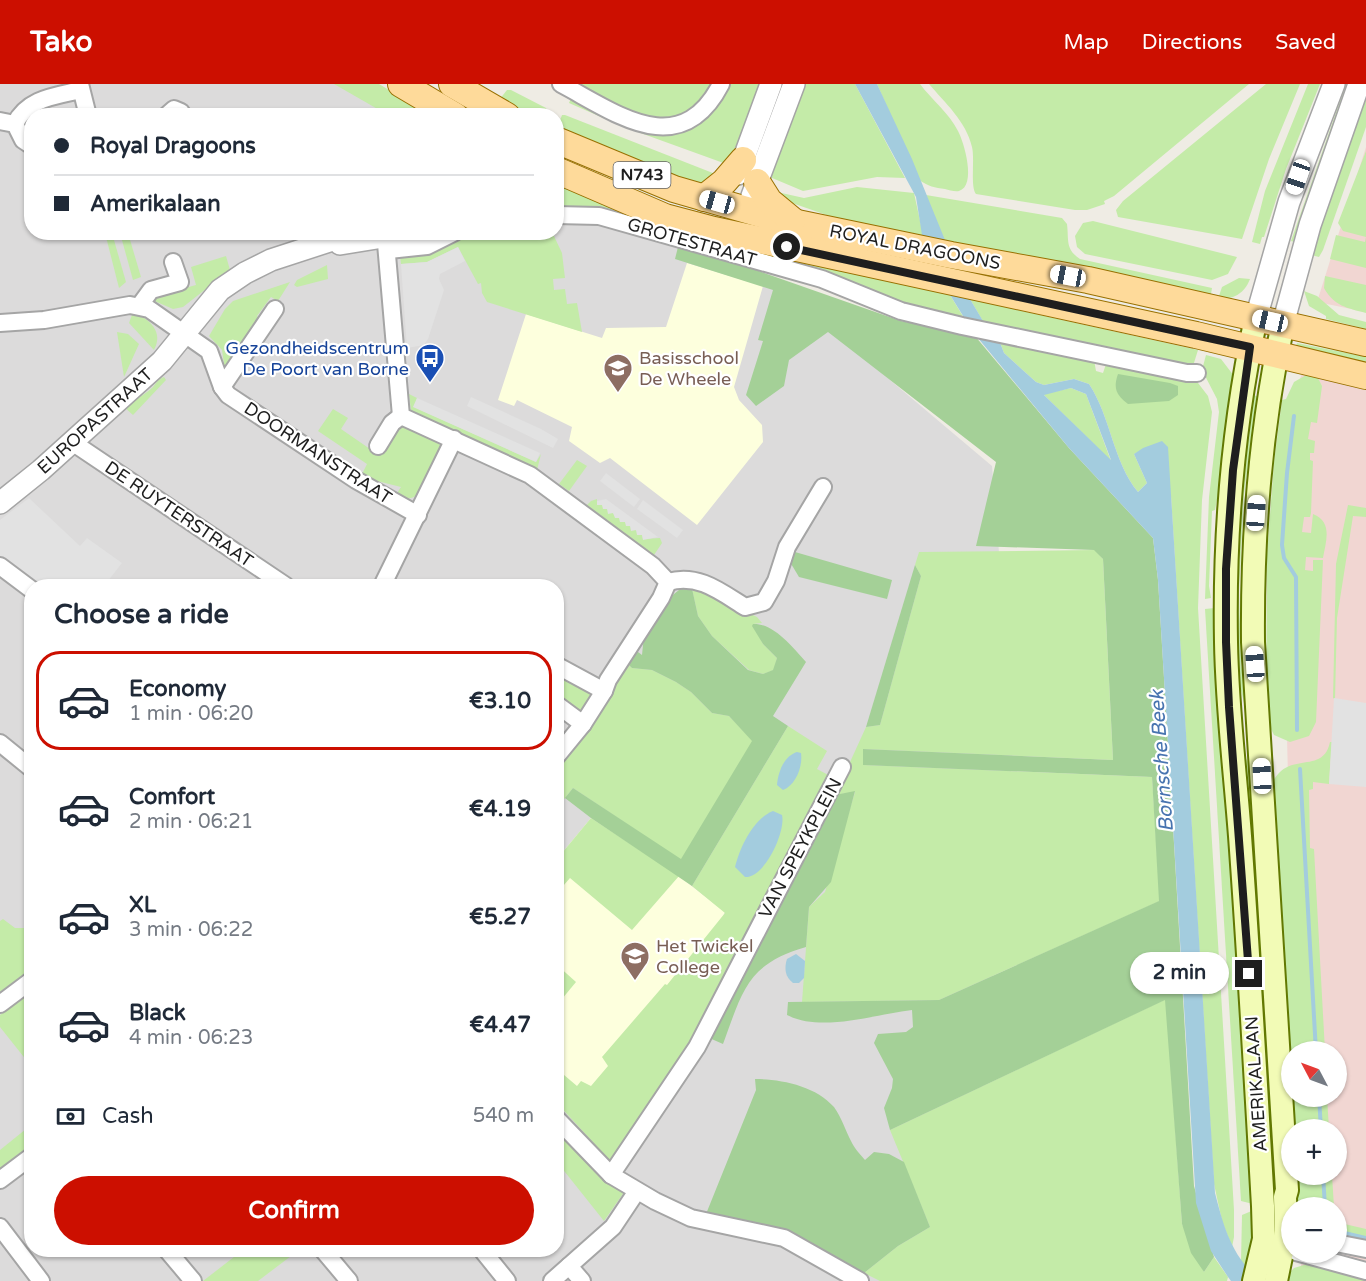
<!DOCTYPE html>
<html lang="en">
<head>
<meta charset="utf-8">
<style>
	:root { --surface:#fff; --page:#f6f6f7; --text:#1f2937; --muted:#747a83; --line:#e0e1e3; --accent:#cc0f00 }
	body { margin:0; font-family:"Varela Round",sans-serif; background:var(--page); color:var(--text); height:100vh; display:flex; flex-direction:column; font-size:22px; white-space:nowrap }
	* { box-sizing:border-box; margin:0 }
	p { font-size:20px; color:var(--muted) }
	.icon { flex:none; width:33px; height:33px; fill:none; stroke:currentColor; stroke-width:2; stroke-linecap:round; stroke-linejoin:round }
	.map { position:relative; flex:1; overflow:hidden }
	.side { position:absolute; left:24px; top:495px; width:540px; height:678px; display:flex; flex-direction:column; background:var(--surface); border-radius:24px; box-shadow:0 2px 4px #0004 }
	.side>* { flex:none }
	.banner { position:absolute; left:24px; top:24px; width:540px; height:132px; border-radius:24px; box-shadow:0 2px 4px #0004; display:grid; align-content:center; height:132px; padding:0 30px; background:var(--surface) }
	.needle { width:39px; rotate:311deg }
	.tools { position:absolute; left:1281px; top:957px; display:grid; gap:12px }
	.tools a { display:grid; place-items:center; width:66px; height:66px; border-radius:50%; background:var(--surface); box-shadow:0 2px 4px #0004; font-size:30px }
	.end { position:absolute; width:27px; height:27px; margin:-14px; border:8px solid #1e1e1e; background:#fff; box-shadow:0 0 0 3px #fff }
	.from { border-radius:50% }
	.bubble { position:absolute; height:42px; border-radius:21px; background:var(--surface); box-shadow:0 2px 4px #0004; font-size:20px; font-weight:800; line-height:42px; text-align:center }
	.car { position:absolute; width:18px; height:36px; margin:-18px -9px; border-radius:8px; box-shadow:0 0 4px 2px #0007; background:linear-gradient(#fff 24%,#345 0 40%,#fff 0 76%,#345 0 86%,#fff 0) }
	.banner b { display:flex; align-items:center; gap:21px; height:57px; font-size:22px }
	.banner b+b { border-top:2px solid var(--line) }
	.banner i { width:15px; height:15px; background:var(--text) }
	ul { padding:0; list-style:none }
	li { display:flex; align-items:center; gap:18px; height:99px; margin:0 12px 9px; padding:0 18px; border:3px solid transparent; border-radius:24px }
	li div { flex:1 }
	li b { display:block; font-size:22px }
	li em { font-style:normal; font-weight:800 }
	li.on { border-color:var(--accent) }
	li>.icon { width:54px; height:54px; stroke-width:1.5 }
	h2 { padding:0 30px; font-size:27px; line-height:72px }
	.pay { display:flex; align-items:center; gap:15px; height:66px; padding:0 30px; font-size:22px }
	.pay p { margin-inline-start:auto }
	.cta { display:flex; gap:12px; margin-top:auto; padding:12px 30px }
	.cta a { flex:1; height:69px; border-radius:36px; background:var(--accent); color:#fff; font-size:24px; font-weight:800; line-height:69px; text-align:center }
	header { display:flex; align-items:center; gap:36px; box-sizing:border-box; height:84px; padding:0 30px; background:var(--accent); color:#fff }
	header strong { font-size:28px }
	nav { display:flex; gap:33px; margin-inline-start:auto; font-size:21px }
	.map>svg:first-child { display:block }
</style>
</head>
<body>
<header>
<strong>Tako</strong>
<nav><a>Map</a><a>Directions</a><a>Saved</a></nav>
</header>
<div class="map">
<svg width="1366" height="1197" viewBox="0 0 1366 1197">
	<rect width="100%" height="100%" fill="#efece4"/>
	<!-- residential -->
	<path fill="#dcdbdb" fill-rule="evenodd" d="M0,0H372L430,31L32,32V148H556L557,100L787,203L826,242L992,382L1014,654L964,1197H0ZM32,502H556V1166H32Z"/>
	<!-- commercial -->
	<g fill="#f1d6d2">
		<polygon points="1366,63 1366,228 1317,218"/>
		<polygon points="1303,288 1366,305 1366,1197 1301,1188 1301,1169 1336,1168 1336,1124 1299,1123 1298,1091 1336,1090 1336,1046 1297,1045 1296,1013 1336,1012 1336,968 1295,967 1279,340"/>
	</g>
	<!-- education -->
	<g fill="#fdffdd">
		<polygon points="687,179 763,202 734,303 739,316 762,341 763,358 697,441 610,374 600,379 569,357 572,343 517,316 514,322 498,316 526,230 602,254 606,244 666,243"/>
		<polygon points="591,734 679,792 725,828 621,1056 557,1001 557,775"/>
	</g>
	<!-- grass -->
	<g fill="#c4eba8">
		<polygon points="334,0 379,0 431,31 388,31"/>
		<polygon points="579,0 716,0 708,14 681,34 645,35 580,5 582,2"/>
		<polygon points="721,0 764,0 729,81 624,43 569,19 572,12 669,46"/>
		<polygon points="797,0 855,0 905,94 877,93 803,107 765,91"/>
		<path d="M877,0H920C932,16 949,29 958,47C964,58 977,102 959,107C955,108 949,106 945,105C935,104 928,102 919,96Z"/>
		<path d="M929,0H1249L1114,112L1104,117L1105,120L1087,126H1075L976,110C970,103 975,75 972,63C966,37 945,19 929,0Z"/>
		<polygon points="1266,0 1300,0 1269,75 1242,155 1118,133 1116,126 1123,117"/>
		<polygon points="1308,0 1320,0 1286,85 1264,153 1262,153 1260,160 1252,158 1265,107"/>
		<polygon points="1346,0 1353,0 1297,159 1291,157"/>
		<polygon points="1366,0 1366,43 1323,166 1319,173 1311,171"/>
		<polygon points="507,6 511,6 546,24 548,31 532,31 499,16"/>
		<polygon points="562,31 565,31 723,93 706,101 685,96 557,44"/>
		<polygon points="1366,67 1366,184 1330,175 1336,151 1365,158 1366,153 1343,147 1338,139"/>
		<polygon points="556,93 635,129 620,133 557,127"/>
		<polygon points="857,103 914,109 924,155 861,143 772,112 768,106 804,114"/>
		<path d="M926,111L1062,134L1067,140C1069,156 1065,165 1080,175L1212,204L1210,216L944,159Z"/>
		<polygon points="1093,137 1237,173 1228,190 1212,196 1085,170 1077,163 1075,152 1083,139"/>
		<polygon points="105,149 112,149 126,198 119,204"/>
		<polygon points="120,149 128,149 141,193 133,196"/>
		<polygon points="474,149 478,149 481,155 528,149 553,150 562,169 565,194 553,195 554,206 565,205 567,220 577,219 582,248 487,218 482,209 481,199 478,200 458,163 427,178 401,180 400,172"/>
		<polygon points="745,167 764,168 947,206 964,234 899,220"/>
		<polygon points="226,172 230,186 183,223 173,225 152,216 152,213 196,201 191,183"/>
		<polygon points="327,181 328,195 297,203 294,201 297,196"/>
		<path d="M1325,192L1366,201V229C1347,224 1334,222 1324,204Z"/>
		<path d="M1239,194L1250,195C1244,210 1234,215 1218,215L1222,203Z"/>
		<polygon points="290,198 278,217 271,213 257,232 260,235 225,287 222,266 209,252 225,225 233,217"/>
		<polygon points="1304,207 1317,212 1339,231 1366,238 1366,245 1326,235 1326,232 1309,222"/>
		<polygon points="967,210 1022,227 1198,266 1193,282 984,239"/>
		<path d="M133,228C149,235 164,247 154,266L129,239Z"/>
		<polygon points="117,248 128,250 139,260 124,293"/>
		<path d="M999,256L1094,276L1096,287L1103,289L1106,280L1195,295L1208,312L1212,328L1202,416L1198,524L1234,1126V1153L1232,1163L1222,1137L1214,1100L1171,412L1156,360L1134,370L1147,399L1138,408C1113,378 1111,333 1089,300L1074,295L1044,301L1036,298L1004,269Z"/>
		<polygon points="1297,259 1366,273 1366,284 1296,262"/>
		<polygon points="1206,271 1221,275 1234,292 1224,380 1215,426 1212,427 1209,502 1211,514 1205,515 1209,413 1219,328 1217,315 1202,286"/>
		<path d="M1308,290L1317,292L1322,302L1317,339L1311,338L1308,355L1315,357L1314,369H1310V376L1313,377L1311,429L1310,433H1304L1302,448L1311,449L1313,430C1333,438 1326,457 1323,474L1306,473L1305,486L1313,487V476H1323L1316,638L1309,652L1290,658L1274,651L1266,635L1267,471L1274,378L1282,316L1286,315L1294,298Z"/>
		<path d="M164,293L166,296L133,331L123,322C132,318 146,310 153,303C157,298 157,296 164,293Z"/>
		<polygon points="1071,304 1086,310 1111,377 1043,310"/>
		<polygon points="409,310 417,314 414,323 536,378 541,370 537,386 414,328 411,326"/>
		<polygon points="1250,311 1257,312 1244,410 1239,508 1241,582 1249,615 1248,653 1244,619 1235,581 1233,485"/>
		<path d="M333,325L348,334L341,345L370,365L396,342L402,341L438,358L442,364C432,387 425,425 395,412L401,403L369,395L362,390L367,380L318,347Z"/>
		<polygon points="577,376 587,382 569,407 559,400"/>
		<polygon points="597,415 597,421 602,421 642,451 643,455 660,454 662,459 654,471 587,421 591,417"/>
		<polygon points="1348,421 1366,424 1366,433 1353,432 1337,534 1335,615 1333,614 1336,480"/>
		<polygon points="1095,466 1103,475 1113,676 864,665 863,681 1152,693 1160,817 939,916 802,918 809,823 825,808 855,708 835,711 866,643 880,641 921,492 915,481 919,468"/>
		<polygon points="691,500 757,533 762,539 753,540 763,560 777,574 774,586 763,590 749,586 712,552 698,532"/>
		<polygon points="1215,524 1253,1120 1241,1117 1205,525"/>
		<polygon points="626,578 632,584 652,586 676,598 691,608 712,629 729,632 753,657 681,776 573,704 557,724 557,698 564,672 576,660 619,595"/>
		<polygon points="562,592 590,606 592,612 583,628 580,629 557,616 556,600"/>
		<polygon points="788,642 827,667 817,685 832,693 698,946 615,1076 607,1081 597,1069 598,1064 557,1019 557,985 577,1002 581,997 591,1002 608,982 602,973 665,900 667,901 725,829 692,802"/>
		<path d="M1330,658H1332L1329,700L1313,698V705L1309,706L1310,764L1314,765L1325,967L1292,968V1012L1327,1013L1329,1045L1292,1046L1272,700C1287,665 1323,692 1330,658Z"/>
		<polygon points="1242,669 1253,685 1280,1108 1273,1118"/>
		<polygon points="591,734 679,792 632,846 570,794 557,809 557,775"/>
		<polygon points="3,835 15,844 31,844 32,886 7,906 0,907 0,837"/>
		<polygon points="557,881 576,898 557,921"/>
		<polygon points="31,906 31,982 0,943 0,931"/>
		<polygon points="1166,915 1182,1140 1204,1188 1214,1173 1228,1193 1227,1197 880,1197 864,1189 898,1162 930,1143 890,1046"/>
		<polygon points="31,1041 31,1067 0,1092 0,1066"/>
		<polygon points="556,1042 625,1107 604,1137 557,1078"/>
		<polygon points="1295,1091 1332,1091 1334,1123 1298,1121"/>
		<polygon points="1254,1126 1254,1157 1248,1185 1241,1177 1242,1131"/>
		<polygon points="1336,1138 1366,1145 1366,1158 1337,1152"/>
		<polygon points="243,1166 299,1166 258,1197 203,1197"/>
		<polygon points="1304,1181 1314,1181 1366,1193 1366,1197 1282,1197 1294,1184"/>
	</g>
	<!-- forest -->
	<g fill="#a4d097">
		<path d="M679,159L901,237L975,252L1069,364L1153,454L1158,496L1171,708L1194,1102L1214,1173L1204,1188L1191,1169L1182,1140L1165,916L890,1046L884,1024L892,1004L893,995L874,959L878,950L906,948L913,943L912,926C876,930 822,949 787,931L788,918L939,916L1159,817L1152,693L863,681V665L1113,676L1103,475L1094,466L976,462L996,378L828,248L789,276L784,302L756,322L746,311L763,257L758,256L773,206L675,175Z"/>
		<path d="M1118,290L1170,299L1178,302V311L1169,317L1128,320C1116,311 1113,304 1118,290Z"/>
		<polygon points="795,468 892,496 887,515 799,493 790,478"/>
		<polygon points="915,481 921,492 880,641 866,643"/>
		<path d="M691,500L698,532L712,552L748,586L763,590L773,586L777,574L763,560L752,542L753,540C774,539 793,564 806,578L773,632L788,642L692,802L591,734L565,714L573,704L681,775L752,657L729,632L712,629L691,608L676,598L652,586L632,584L626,578L634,565L642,571C643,564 643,554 646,548C652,533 675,503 691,500Z"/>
		<path d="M855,707L831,798L809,823L806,863C747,880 743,906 723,960L707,953L835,711Z"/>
		<path d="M755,995C781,995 816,1002 834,1023C842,1034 845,1046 851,1057C854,1064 860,1070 865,1076L874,1068L889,1070L904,1078L930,1143L898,1162L864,1189L802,1156L706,1130L756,1006Z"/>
	</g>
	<!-- parking -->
	<g fill="#e2e2e2">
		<polygon points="458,163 465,177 440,190 439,195 444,206 428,255 424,261 407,264 401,180 427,178"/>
		<polygon points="471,313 541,345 558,355 553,364 467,322"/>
		<polygon points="417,314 540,369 536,378 413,323"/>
		<polygon points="606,389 640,415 634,423 600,397"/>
		<polygon points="29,414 80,462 87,454 122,479 104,502 41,502 0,472 0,436"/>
		<polygon points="606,415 658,453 643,456 642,451 637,451 636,446 631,447 630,442 626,442 625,438 620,438 619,434 615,434 613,429 608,430 607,425 603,425 602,421 597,421 597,417"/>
		<polygon points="643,416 683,446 677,454 637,425"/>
		<polygon points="1334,614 1366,619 1366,703 1329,700"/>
	</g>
	<!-- water -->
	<g fill="#a3ccde" fill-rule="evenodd">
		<path d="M855,0H877L912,75L967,210L983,237L999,256L1004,269L1036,298L1044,301L1074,295L1089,300C1111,333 1113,378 1138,408L1147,399L1134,370L1143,364L1162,357L1168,363L1215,1109C1224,1144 1232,1173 1261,1197H1231L1228,1193L1211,1167L1196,1119L1158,496L1153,454L1069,364L973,248L947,206L922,151L916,113ZM1071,304L1086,310L1111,376L1044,311Z"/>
		<path d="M797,668L801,669C803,682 796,701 783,706L777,701C778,688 784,672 797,668Z"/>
		<path d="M773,727L782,731C786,747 765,794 745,793L735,783C740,763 753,735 773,727Z"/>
		<path d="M796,870L805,877L804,894L799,899H793C785,893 784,884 787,875Z"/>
	</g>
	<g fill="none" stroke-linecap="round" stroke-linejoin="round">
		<!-- stream -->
		<g stroke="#a3ccde" stroke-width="4">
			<polyline points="1294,332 1287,389 1282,461 1284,474 1296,493 1297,646"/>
			<polyline points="1300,685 1316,968"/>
			<polyline points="1319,1012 1321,1046"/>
			<polyline points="1323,1090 1325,1123"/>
			<polyline points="1336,1147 1366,1154"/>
		</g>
		<!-- minor casing -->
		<g stroke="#a5a5a5" stroke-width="20">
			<g id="minor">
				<polyline points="80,0 88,32"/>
				<path d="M561,0C616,29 680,79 721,0"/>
				<polyline points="166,32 174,25 181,28 183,32"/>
				<polyline points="0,37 15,40 23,56 32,62"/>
				<path d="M15,40C27,14 56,12 81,6"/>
				<polyline points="556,131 599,132 822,195 901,227 962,242 1187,289 1197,289"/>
				<polyline points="385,148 401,332 530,391 653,482 668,498 661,514 608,596 604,607 583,640 556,673"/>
				<polyline points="389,166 427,162 455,148"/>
				<polyline points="140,221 151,206 180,198 173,178"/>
				<polyline points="0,239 44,236 130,221 149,225 209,267 222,303 275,225"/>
				<polyline points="222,303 228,311 356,396 418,431"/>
				<polyline points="72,358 286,502"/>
				<polyline points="378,362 392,339 401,332"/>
				<polyline points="0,482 32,506"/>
				<path d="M668,498C698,489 721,508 745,523L764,518L776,497L787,463L823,403"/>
				<polyline points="382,502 454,355"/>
				<polyline points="556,581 604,607"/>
				<polyline points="556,620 583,640"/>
				<polyline points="0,659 32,685"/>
				<polyline points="0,920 32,896"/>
				<polyline points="556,1034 611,1091 655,1117 691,1134 784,1154 860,1197"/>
				<polyline points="611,1091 697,963 842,683"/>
				<polyline points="0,1096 32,1072"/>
				<polyline points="0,1143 41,1197"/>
				<polyline points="1336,1159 1366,1165"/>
				<polyline points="167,1166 193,1197"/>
				<polyline points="323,1166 349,1197"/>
				<polyline points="482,1166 507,1197"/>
				<polyline points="1296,1168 1366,1187"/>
				<polyline points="569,1182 582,1197"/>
				<polyline points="552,1197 613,1143 637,1107"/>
			</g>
		</g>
		<!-- tertiary casing -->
		<g stroke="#a5a5a5" stroke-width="24">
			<g id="tertiary">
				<polyline points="738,90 771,0"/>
				<polyline points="752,112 794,0"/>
				<polyline points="340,160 414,148"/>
				<polyline points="1256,234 1289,118 1334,0"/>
				<polyline points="1283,240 1310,141 1359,0"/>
				<polyline points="0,419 41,386 162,277 220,206 245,189 271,176 357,148"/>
			</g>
		</g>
		<!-- secondary casing -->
		<g stroke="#627802" stroke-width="26">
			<g id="secondary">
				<path d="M1254,1197L1264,1155L1263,1122C1256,999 1249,875 1240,752C1235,687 1227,623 1226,558C1224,449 1233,340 1256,234"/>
				<path d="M1276,1197L1286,1148L1285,1113L1287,1106L1253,558C1252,451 1260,345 1283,240"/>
			</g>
		</g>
		<!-- primary casing -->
		<g stroke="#987000" stroke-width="28">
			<g id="primary">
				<polyline points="401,0 455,32"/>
				<polyline points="452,0 507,32"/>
				<polyline points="556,56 674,105 778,135 951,171 1088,196 1366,259"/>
				<polyline points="556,86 665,133 714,146 1196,251 1366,292"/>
				<polyline points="757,98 769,117 792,136"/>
				<polyline points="704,114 724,98 743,76"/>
			</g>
		</g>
		<!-- minor -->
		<use href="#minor" stroke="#fff" stroke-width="16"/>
		<!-- tertiary -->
		<use href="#tertiary" stroke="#fff" stroke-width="21"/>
		<!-- secondary -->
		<use href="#secondary" stroke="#f2fbb6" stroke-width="22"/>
		<!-- primary -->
		<use href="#primary" stroke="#feda9a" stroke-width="26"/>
	</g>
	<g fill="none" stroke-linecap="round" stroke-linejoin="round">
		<!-- route -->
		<polyline stroke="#1e1e1e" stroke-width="8" points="787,163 1250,263 1233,386 1226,485 1226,558 1229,623 1249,890"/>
	</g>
	<!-- icons -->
	<defs>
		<g id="bus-pin" transform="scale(1.5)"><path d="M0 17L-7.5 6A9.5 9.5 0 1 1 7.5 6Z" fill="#1a4fb4" stroke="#fff"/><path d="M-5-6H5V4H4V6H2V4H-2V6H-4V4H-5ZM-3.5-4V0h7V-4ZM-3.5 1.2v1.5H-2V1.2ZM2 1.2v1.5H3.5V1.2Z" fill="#fff"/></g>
		<g id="school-pin" transform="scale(1.5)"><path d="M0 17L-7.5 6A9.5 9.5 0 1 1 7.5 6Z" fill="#8d6e63" stroke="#fff"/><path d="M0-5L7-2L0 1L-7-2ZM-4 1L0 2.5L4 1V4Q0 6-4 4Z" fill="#fff"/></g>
	</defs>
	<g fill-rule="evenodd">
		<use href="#bus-pin" x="430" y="274"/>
		<use href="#school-pin" x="618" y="284"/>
		<use href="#school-pin" x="635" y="872"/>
	</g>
	<g text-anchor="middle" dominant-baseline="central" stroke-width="4.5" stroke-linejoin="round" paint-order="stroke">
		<!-- shield labels -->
		<rect fill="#fff" stroke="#626262" stroke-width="1.5" x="613.5" y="78" width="57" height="26" rx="4.5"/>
		<g font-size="16" font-weight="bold" fill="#1e1e1e">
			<text x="642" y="91">N743</text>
		</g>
		<!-- street labels -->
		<g font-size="18" fill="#1e1e1e" stroke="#fff">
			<text transform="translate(692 158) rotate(16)">GROTESTRAAT</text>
			<text transform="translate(915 163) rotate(11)">ROYAL DRAGOONS</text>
			<text transform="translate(95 337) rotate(-42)">EUROPASTRAAT</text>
			<text transform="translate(318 369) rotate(33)">DOORMANSTRAAT</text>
			<text transform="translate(179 430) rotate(34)">DE RUYTERSTRAAT</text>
			<text transform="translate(800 764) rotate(-62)">VAN SPEYKPLEIN</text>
			<text transform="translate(1256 1000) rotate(-94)">AMERIKALAAN</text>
		</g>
		<!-- transit labels -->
		<g font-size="18" fill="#164399" stroke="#fff" text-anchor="end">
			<text x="409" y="264">Gezondheidscentrum<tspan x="409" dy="21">De Poort van Borne</tspan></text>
		</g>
		<!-- education labels -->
		<g font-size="18" fill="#785e54" stroke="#fff" text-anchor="start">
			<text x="639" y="274">Basisschool<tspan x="639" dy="21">De Wheele</tspan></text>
			<text x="656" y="862">Het Twickel<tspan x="656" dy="21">College</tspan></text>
		</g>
		<!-- water labels -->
		<g font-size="20" font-style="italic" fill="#4874b0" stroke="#fff">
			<text transform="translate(1162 677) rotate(-94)">Bornsche Beek</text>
		</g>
	</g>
</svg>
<div class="tools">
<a><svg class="needle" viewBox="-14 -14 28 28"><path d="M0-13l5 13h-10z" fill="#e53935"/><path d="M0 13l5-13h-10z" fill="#747a83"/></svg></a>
<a>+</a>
<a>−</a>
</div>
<i class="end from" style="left:787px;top:163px"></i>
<i class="end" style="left:1249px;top:890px"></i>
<div class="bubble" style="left:1130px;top:868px;width:99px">2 min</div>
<i class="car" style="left:1298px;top:93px;rotate:199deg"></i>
<i class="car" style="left:717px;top:118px;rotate:286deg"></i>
<i class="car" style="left:1068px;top:192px;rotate:281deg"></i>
<i class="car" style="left:1270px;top:237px;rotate:283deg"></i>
<i class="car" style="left:1256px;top:429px;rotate:4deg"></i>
<i class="car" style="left:1255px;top:580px;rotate:356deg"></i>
<i class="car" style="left:1262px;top:692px;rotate:357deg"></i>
<div class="banner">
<b><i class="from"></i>Royal Dragoons</b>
<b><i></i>Amerikalaan</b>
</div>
<section class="side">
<h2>Choose a ride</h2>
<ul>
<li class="on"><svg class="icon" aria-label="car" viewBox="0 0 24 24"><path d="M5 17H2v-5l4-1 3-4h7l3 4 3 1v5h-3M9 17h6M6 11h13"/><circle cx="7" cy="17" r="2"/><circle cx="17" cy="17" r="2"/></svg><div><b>Economy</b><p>1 min · 06:20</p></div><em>€3.10</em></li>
<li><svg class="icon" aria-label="car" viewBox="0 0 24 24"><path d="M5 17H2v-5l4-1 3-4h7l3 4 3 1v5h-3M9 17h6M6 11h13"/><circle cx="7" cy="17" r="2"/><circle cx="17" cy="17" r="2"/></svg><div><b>Comfort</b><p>2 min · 06:21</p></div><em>€4.19</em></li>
<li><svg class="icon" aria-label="car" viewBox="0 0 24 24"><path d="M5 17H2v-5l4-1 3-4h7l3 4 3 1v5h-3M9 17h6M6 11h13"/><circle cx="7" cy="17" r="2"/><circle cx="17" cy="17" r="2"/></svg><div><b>XL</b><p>3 min · 06:22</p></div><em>€5.27</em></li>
<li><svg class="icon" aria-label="car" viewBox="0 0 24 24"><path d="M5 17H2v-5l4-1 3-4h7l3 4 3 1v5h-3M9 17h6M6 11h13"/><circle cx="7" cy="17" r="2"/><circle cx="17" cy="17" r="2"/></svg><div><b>Black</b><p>4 min · 06:23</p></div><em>€4.47</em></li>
</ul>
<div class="pay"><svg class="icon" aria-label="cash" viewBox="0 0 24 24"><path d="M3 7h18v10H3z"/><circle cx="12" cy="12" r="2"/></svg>Cash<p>540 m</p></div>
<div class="cta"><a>Confirm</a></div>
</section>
</div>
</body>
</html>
